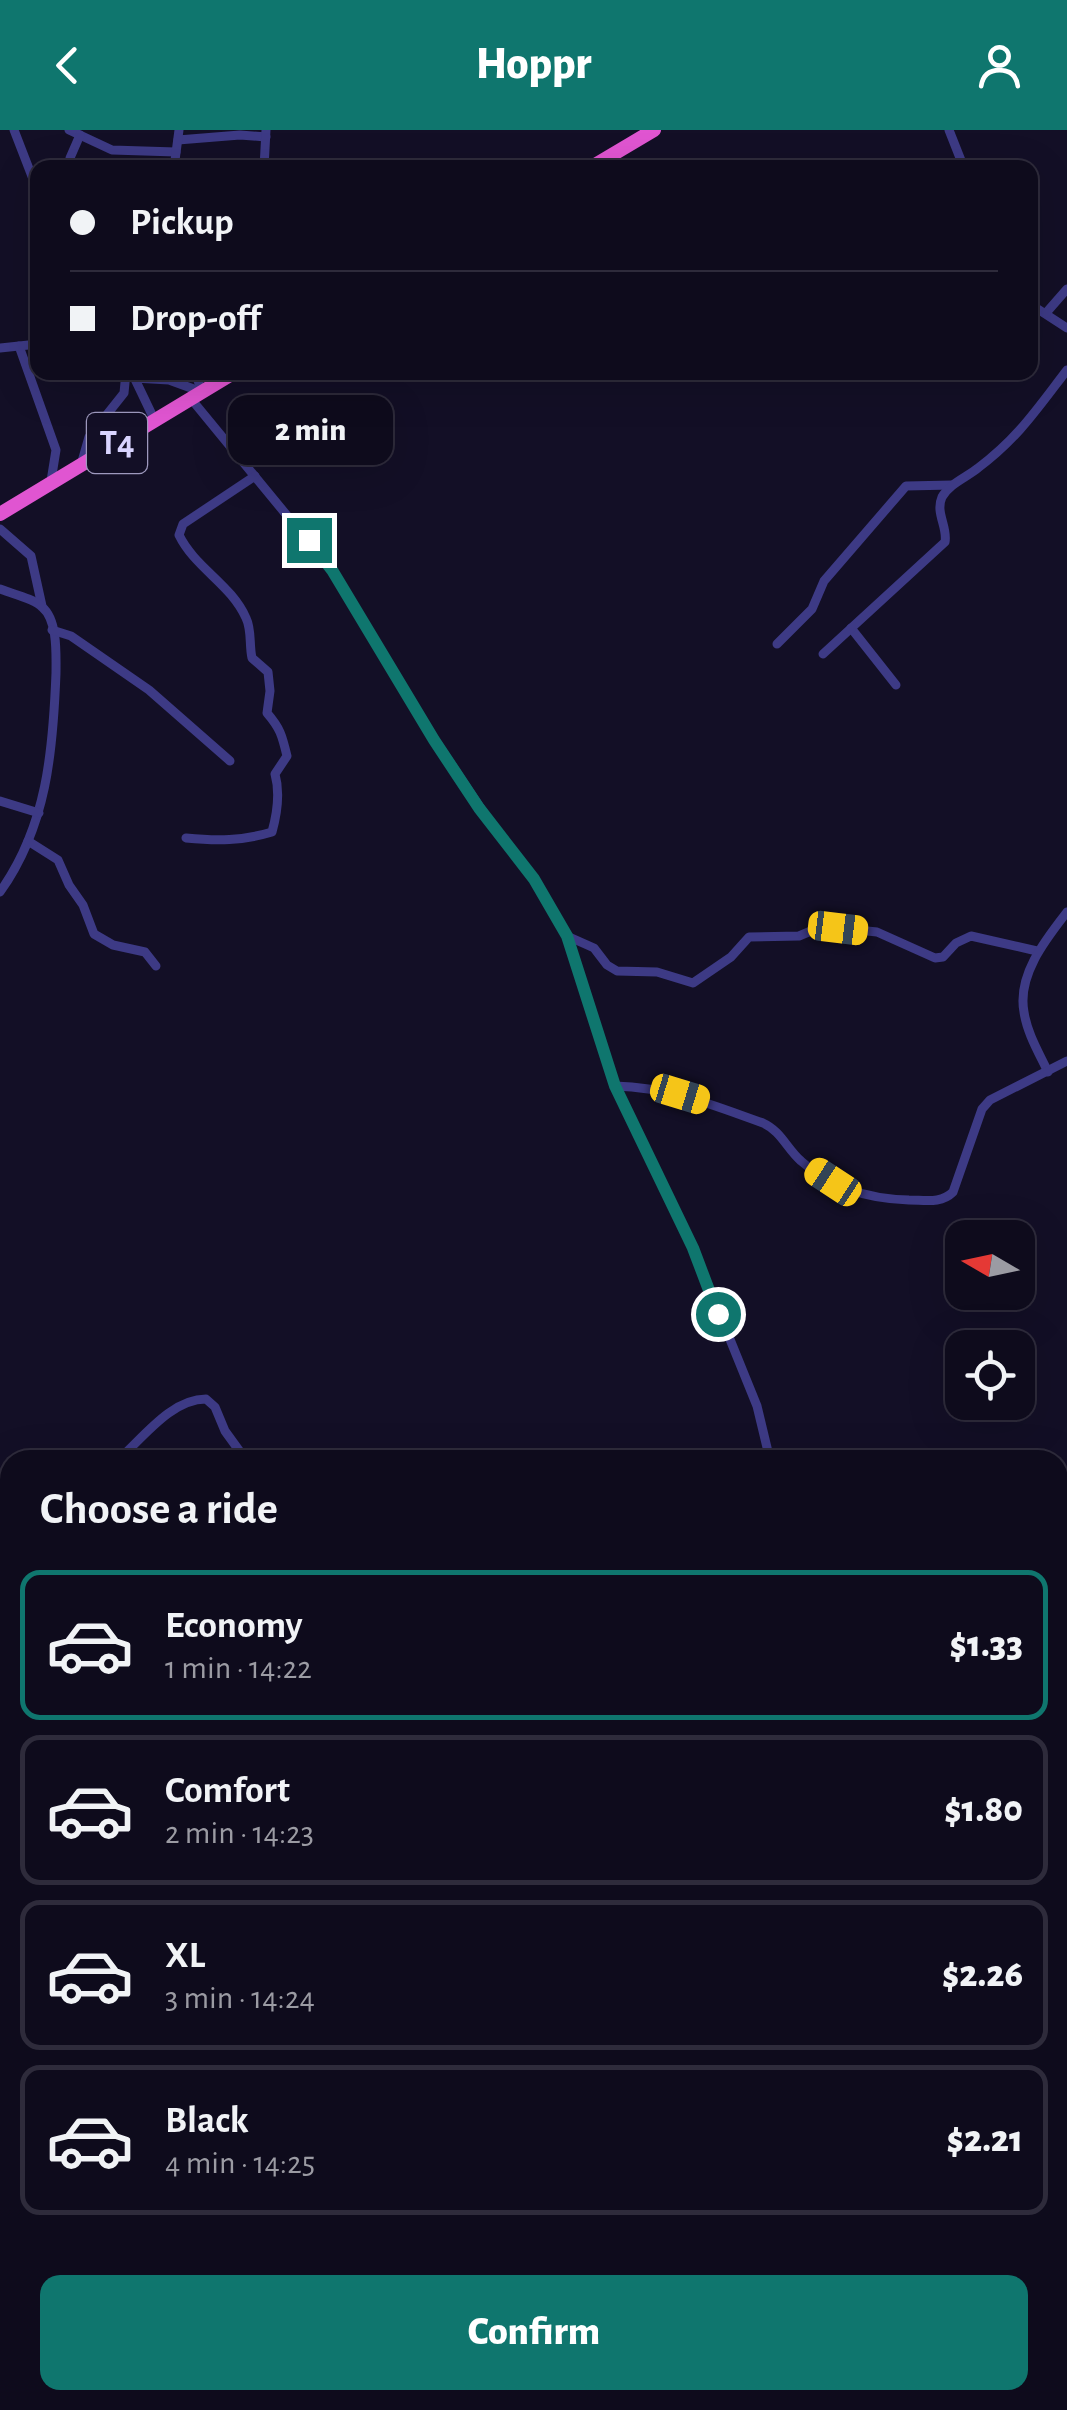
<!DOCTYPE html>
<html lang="en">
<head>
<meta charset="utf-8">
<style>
	:root { --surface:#0e0b1c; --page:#1c1929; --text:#f1f3f6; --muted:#9b9ba3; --line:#2e2b3b; --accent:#0f766e }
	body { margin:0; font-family:"Alegreya Sans",sans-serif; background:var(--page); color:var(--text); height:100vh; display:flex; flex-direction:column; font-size:38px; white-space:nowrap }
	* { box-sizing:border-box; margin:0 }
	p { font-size:32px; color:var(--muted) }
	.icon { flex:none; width:55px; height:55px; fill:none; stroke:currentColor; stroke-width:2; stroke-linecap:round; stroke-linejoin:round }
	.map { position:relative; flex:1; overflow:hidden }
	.drawer { position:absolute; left:0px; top:1320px; width:1068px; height:960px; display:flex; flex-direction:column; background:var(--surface); border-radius:30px 30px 0 0; box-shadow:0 10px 40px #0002,0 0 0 2px var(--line) }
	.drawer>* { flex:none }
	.hud { position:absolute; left:30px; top:30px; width:1008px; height:220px; border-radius:20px; box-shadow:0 10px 40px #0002,0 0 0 2px var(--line); display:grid; align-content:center; height:220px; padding:0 40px; background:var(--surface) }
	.needle { width:65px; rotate:279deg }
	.fabs { position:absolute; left:945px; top:1090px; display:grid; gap:20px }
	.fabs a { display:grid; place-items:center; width:90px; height:90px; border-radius:20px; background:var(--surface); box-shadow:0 10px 40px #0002,0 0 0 2px var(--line); font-size:50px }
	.end { position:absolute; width:45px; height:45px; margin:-22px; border:12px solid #0f766e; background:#fff; box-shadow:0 0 0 5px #fff }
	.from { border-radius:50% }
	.bubble { position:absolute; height:70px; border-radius:20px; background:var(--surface); box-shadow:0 10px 40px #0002,0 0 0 2px var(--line); font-size:32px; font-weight:800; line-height:70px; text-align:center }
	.car { position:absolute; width:30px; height:60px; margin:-30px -15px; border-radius:12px; box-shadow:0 0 8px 2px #0007; background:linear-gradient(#f5c518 24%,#345 0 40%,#f5c518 0 76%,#345 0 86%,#f5c518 0) }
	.hud b { display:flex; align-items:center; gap:35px; height:95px; font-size:38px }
	.hud b+b { border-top:2px solid var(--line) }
	.hud i { width:25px; height:25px; background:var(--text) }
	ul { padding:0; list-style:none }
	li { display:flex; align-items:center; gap:30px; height:150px; margin:0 20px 15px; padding:0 20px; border:5px solid var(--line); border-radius:20px }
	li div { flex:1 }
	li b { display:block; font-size:38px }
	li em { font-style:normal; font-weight:800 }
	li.selected { border-color:var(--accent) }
	li>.icon { width:90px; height:90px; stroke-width:1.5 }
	h2 { padding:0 40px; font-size:45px; line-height:120px }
	.cta { display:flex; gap:20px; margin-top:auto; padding:20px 40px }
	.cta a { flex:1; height:115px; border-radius:20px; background:var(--accent); color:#fff; font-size:40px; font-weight:800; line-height:115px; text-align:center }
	header { display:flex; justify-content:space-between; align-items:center; height:130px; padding:0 40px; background:var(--accent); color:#fff; font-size:45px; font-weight:800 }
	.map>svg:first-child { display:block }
</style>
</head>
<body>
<header><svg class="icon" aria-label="back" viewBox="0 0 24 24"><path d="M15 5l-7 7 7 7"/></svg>Hoppr<svg class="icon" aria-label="person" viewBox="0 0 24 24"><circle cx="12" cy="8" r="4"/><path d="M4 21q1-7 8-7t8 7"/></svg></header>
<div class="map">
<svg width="1067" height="2280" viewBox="0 0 1067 2280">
	<rect width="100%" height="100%" fill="#130f26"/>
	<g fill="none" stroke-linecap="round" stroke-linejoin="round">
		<!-- minor -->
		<g stroke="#3d3a85" stroke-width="9">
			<polyline points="14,0 38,62"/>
			<polyline points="69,0 112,20 176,22"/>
			<polyline points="949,0 964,38"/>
			<polyline points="178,10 240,5 266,7"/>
			<polyline points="70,38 70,28 80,5"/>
			<polyline points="174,38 179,0"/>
			<polyline points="264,38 266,0"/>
			<polyline points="1030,174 1067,198"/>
			<polyline points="1046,183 1067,159"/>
			<polyline points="19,216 56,320 51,351"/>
			<polyline points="0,218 38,214"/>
			<polyline points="195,242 202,262"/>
			<polyline points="133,245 155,291"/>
			<polyline points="134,248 169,250 202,262"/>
			<polyline points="192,270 331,439 435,610 498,704 534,749 567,806 615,956 693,1118 757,1276 770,1330"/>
			<polyline points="81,335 89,307 124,263 126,242"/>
			<polyline points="0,399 31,426 42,476"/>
			<path d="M0,459C12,464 33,468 42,477C58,490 56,525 56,543C53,621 47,696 0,762"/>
			<polyline points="851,498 896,555"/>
			<polyline points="52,500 71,506 149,560 230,631"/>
			<polyline points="777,514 812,479 824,451 906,356 952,355"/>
			<path d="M823,524L945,412C948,397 935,383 942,367C949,354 967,347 978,338C1018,308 1037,279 1067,240"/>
			<polyline points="0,671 39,683"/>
			<path d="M186,708C217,711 242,711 272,702C277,684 280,662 275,644L287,626C282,605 280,598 267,583L270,561L268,542L252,528C249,515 252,500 246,488C231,454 195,438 179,405L183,394L255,346"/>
			<polyline points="28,711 58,730 69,755 83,775 94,804 113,815 145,822 156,836"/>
			<polyline points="567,806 594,818 607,835 617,841 657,842 693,853 731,827 749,807 799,806 818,798 838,798 877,802 935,828 943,827 956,813 971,806 1037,821"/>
			<path d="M1048,942C1039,923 1027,903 1024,882C1017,845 1046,809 1067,782"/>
			<path d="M615,956C673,958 709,974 763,993C781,1001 787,1019 801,1031C831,1058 870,1069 909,1070C925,1070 941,1074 953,1062L982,979L990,970L1067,931"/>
			<path d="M118,1330C143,1308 171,1269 206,1269L215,1277L225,1301L246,1330"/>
			<polyline points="0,1396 10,1404"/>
			<polyline points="1058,1575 1067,1570"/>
			<polyline points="0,1649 10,1655"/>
			<polyline points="1058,1734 1058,1746"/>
			<polyline points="1058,1759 1067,1801"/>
			<polyline points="0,1767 10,1753"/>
			<polyline points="1058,1916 1067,1910"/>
			<polyline points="1058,2061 1067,2058"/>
			<polyline points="0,2184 10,2190"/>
			<polyline points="119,2270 128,2280"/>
			<polyline points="533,2270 565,2280"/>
			<polyline points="1051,2270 1052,2280"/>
			<polyline points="391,2280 397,2270"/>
			<polyline points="917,2280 918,2270"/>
			<polyline points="988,2280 1001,2270"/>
		</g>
		<!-- trunk -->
		<g stroke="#e055d1" stroke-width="14">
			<polyline points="590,38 654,0"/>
			<polyline points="0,384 235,242"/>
		</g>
	</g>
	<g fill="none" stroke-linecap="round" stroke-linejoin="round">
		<!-- route -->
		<polyline stroke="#0f766e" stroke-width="12" points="309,410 332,440 434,610 479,678 534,749 567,806 615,956 693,1118 718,1184"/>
	</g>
	<g text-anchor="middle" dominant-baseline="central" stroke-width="8" stroke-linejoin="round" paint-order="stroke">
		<!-- shield labels -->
		<rect fill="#130f26" stroke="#9e99be" stroke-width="2.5" x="87" y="283" width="60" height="60" rx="8"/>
		<g font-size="35" font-weight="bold" fill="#d9d4ff">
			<text x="117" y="313">T4</text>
		</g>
	</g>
</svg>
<div class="fabs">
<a><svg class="needle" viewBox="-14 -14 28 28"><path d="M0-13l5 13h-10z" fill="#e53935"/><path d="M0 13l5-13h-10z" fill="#9b9ba3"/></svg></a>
<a><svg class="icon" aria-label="locate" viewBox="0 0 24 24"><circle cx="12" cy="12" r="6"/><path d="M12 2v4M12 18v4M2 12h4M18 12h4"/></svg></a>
</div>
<i class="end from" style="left:718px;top:1184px"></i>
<i class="end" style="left:309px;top:410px"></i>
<div class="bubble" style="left:228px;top:265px;width:165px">2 min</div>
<i class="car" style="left:838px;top:798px;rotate:97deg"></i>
<i class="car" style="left:680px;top:964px;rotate:107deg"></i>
<i class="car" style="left:833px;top:1052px;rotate:303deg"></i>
<div class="hud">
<b><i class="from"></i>Pickup</b>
<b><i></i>Drop-off</b>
</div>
<section class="drawer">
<h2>Choose a ride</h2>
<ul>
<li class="selected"><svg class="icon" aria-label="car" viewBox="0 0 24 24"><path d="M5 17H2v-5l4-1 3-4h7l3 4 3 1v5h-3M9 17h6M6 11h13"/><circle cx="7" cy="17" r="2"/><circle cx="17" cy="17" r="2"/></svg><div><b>Economy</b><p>1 min · 14:22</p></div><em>$1.33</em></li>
<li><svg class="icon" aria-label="car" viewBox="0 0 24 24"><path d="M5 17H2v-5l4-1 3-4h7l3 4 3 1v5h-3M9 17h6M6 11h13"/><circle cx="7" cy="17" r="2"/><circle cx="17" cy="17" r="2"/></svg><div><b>Comfort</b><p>2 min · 14:23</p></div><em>$1.80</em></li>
<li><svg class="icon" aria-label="car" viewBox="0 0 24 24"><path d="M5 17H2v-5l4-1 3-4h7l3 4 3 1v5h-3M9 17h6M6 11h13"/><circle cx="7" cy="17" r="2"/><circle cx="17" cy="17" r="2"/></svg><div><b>XL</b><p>3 min · 14:24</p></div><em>$2.26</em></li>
<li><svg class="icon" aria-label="car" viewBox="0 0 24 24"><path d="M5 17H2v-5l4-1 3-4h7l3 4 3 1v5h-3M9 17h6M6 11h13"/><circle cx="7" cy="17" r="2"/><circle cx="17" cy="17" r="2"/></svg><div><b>Black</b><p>4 min · 14:25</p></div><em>$2.21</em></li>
</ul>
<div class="cta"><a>Confirm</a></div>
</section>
</div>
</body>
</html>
